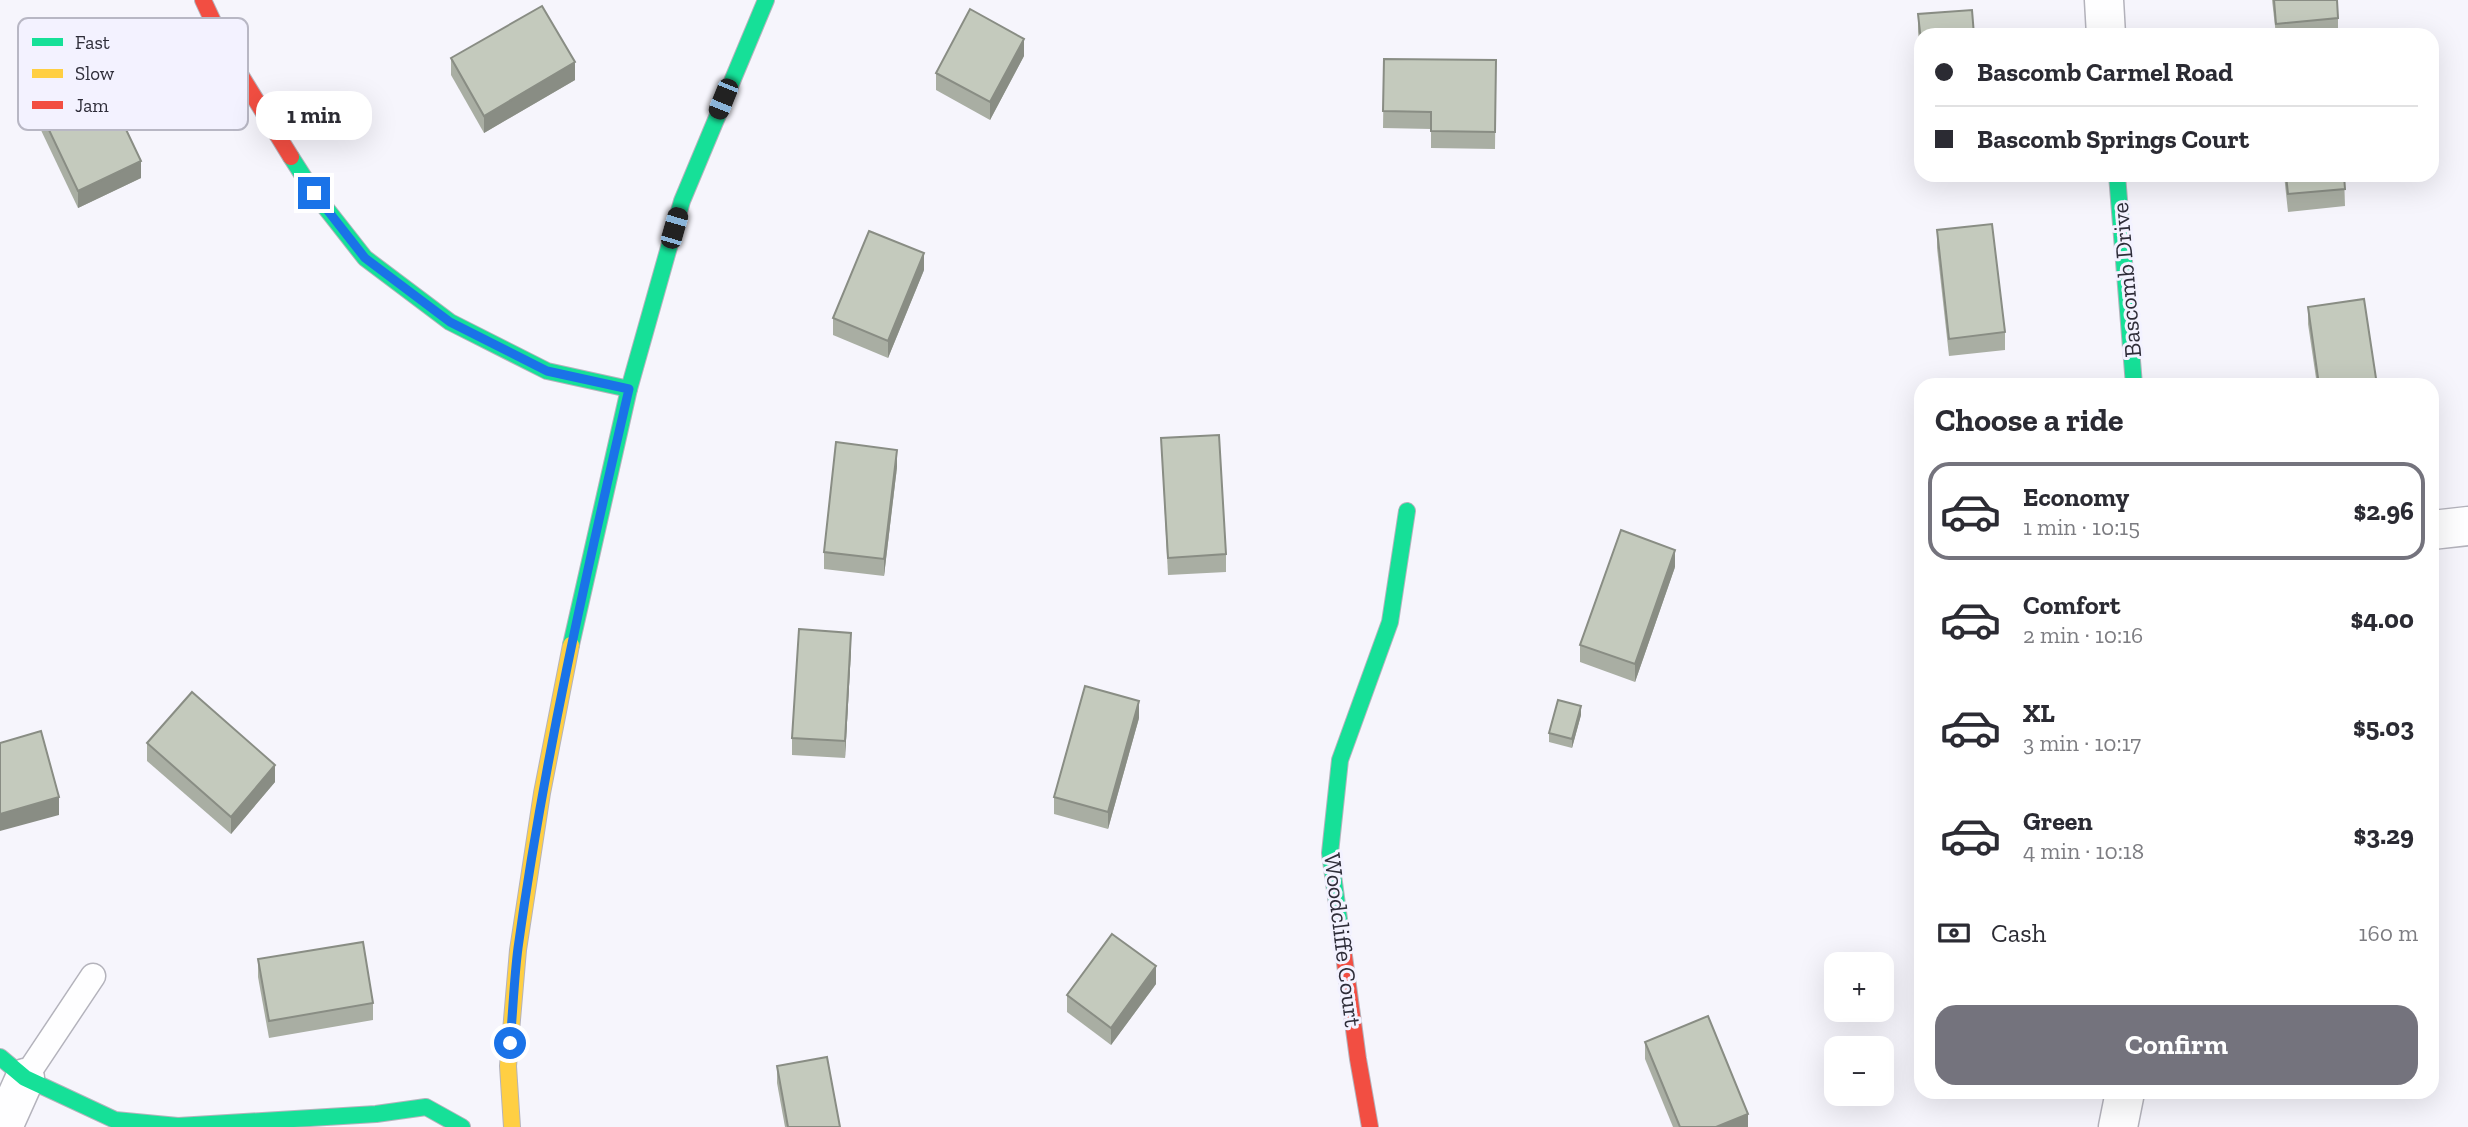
<!DOCTYPE html>
<html lang="en">
<head>
<meta charset="utf-8">
<style>
	:root { --surface:#fff; --page:#f7f7f7; --text:#2b2b33; --muted:#7c7c81; --line:#e1e1e2; --accent:#74737d }
	body { margin:0; font-family:"Zilla Slab",serif; background:var(--page); color:var(--text); height:100vh; display:flex; flex-direction:column; font-size:26px; white-space:nowrap }
	* { box-sizing:border-box; margin:0 }
	p { font-size:23px; color:var(--muted) }
	.icon { flex:none; width:38px; height:38px; fill:none; stroke:currentColor; stroke-width:2; stroke-linecap:round; stroke-linejoin:round }
	.map { position:relative; flex:1; overflow:hidden }
	.sheet { position:absolute; left:1914px; top:378px; width:525px; height:721px; display:flex; flex-direction:column; background:var(--surface); border-radius:21px; box-shadow:0 7px 28px #0002 }
	.sheet>* { flex:none }
	.top-card { position:absolute; left:1914px; top:28px; width:525px; height:154px; border-radius:21px; box-shadow:0 7px 28px #0002; display:grid; align-content:center; height:154px; padding:0 21px; background:var(--surface) }
	.tools { position:absolute; left:1824px; top:952px; display:grid; gap:14px }
	.tools a { display:grid; place-items:center; width:70px; height:70px; border-radius:14px; background:var(--surface); box-shadow:0 7px 28px #0002; font-size:35px }
	.end { position:absolute; width:32px; height:32px; margin:-16px; border:9px solid #1a73e8; background:#fff; box-shadow:0 0 0 4px #fff }
	.from { border-radius:50% }
	.bubble { position:absolute; height:49px; border-radius:21px; background:var(--surface); box-shadow:0 7px 28px #0002; font-size:23px; font-weight:800; line-height:49px; text-align:center }
	.car { position:absolute; width:21px; height:42px; margin:-21px -10px; border-radius:9px; box-shadow:0 0 5px 2px #0007; background:linear-gradient(#222 24%,#8ab4d8 0 40%,#222 0 76%,#8ab4d8 0 86%,#222 0) }
	.top-card b { display:flex; align-items:center; gap:24px; height:66px; font-size:26px }
	.top-card b+b { border-top:2px solid var(--line) }
	.top-card i { width:18px; height:18px; background:var(--text) }
	ul { padding:0; list-style:none }
	li { display:flex; align-items:center; gap:21px; height:98px; margin:0 14px 10px; padding:0 7px; border:4px solid transparent; border-radius:21px }
	li div { flex:1 }
	li b { display:block; font-size:26px }
	li em { font-style:normal; font-weight:800 }
	li.active { border-color:var(--accent) }
	li>.icon { width:63px; height:63px; stroke-width:1.5 }
	h2 { padding:0 21px; font-size:32px; line-height:84px }
	.pay { display:flex; align-items:center; gap:18px; height:77px; padding:0 21px; font-size:26px }
	.pay p { margin-inline-start:auto }
	.action { display:flex; gap:14px; margin-top:auto; padding:14px 21px }
	.action a { flex:1; height:80px; border-radius:21px; background:var(--accent); color:#fff; font-size:28px; font-weight:800; line-height:80px; text-align:center }
	.map>svg:first-child { display:block }
</style>
</head>
<body>
<div class="map">
<svg width="2468" height="1127" viewBox="0 0 2468 1127">
	<rect width="100%" height="100%" fill="#f6f5fc"/>
	<g fill="none" stroke-linecap="round" stroke-linejoin="round">
		<!-- lane casing -->
		<g stroke="#b4b3bc" stroke-width="27">
			<polyline id="lane" points="25,1078 93,976"/>
		</g>
		<!-- street casing -->
		<g stroke="#b4b3bc" stroke-width="41">
			<g id="street">
				<polyline points="2104,0 2106,35"/>
				<polyline points="2432,530 2468,526"/>
				<polyline points="3,1127 25,1078"/>
				<polyline points="2118,1127 2125,1092"/>
			</g>
		</g>
		<!-- fast casing -->
		<g stroke="#b4b3bc" stroke-width="18">
			<g id="fast">
				<polyline points="291,157 314,193 365,258 450,322 547,371 629,389"/>
				<polyline points="2117,175 2134,385"/>
				<polyline points="571,645 629,389 682,201 766,0"/>
				<polyline points="1341,934 1330,853 1340,760 1390,622 1407,511"/>
				<polyline points="0,1057 25,1078 115,1120 178,1126 376,1114 426,1107 462,1127"/>
			</g>
		</g>
		<!-- slow casing -->
		<g stroke="#b4b3bc" stroke-width="18">
			<polyline id="slow" points="512,1127 508,1066 518,950 542,793 571,645"/>
		</g>
		<!-- jam casing -->
		<g stroke="#b4b3bc" stroke-width="18">
			<g id="jam">
				<polyline points="203,0 230,58 291,157"/>
				<polyline points="1341,934 1358,1059 1370,1127"/>
			</g>
		</g>
		<!-- lane -->
		<use href="#lane" stroke="#fefeff" stroke-width="24"/>
		<!-- street -->
		<use href="#street" stroke="#fefeff" stroke-width="38"/>
		<!-- fast -->
		<use href="#fast" stroke="#16e098" stroke-width="16"/>
		<!-- slow -->
		<use href="#slow" stroke="#ffcf43" stroke-width="16"/>
		<!-- jam -->
		<use href="#jam" stroke="#f24e42" stroke-width="16"/>
	</g>
	<!-- wall -->
	<g fill="#a9aea3">
		<polygon points="2272,0 2337,0 2338,18 2338,35 2276,35"/>
		<polygon points="1918,14 1922,35 1922,67 1918,32"/>
		<polygon points="1024,56 990,120 936,90 936,73"/>
		<polygon points="451,58 575,80 484,133 451,75"/>
		<polygon points="1384,59 1496,60 1495,149 1431,148 1431,129 1383,128"/>
		<polygon points="39,109 141,178 78,208 39,126"/>
		<polygon points="2284,175 2344,175 2345,206 2288,212"/>
		<polygon points="1937,230 2005,332 2005,350 1949,356 1937,248"/>
		<polygon points="924,270 888,358 833,335 833,318"/>
		<polygon points="2308,307 2377,385 2317,385 2308,324"/>
		<polygon points="1161,438 1226,554 1226,572 1168,575"/>
		<polygon points="897,467 884,576 824,569 824,552"/>
		<polygon points="1675,567 1635,682 1580,662 1580,645"/>
		<polygon points="851,650 845,758 792,755 792,738"/>
		<polygon points="1581,715 1572,748 1549,742 1549,733"/>
		<polygon points="1139,718 1108,829 1054,814 1054,797"/>
		<polygon points="147,743 275,782 231,834 147,761"/>
		<polygon points="258,959 373,1003 373,1020 269,1038 258,977"/>
		<polygon points="1156,984 1111,1045 1067,1012 1067,995"/>
		<polygon points="1645,1042 1748,1127 1673,1127 1645,1059"/>
		<polygon points="777,1066 840,1127 785,1127 777,1083"/>
	</g>
	<!-- shaded-wall -->
	<g fill="#898d84">
		<polygon points="1024,39 1024,56 990,120 990,102"/>
		<polygon points="575,62 575,80 484,133 484,116"/>
		<polygon points="141,161 141,178 78,208 78,191"/>
		<polygon points="924,253 924,270 888,358 888,341"/>
		<polygon points="897,450 897,467 884,576 884,559"/>
		<polygon points="1675,550 1675,567 1635,682 1635,664"/>
		<polygon points="851,633 851,650 845,758 845,741"/>
		<polygon points="1139,701 1139,718 1108,829 1108,812"/>
		<polygon points="1581,706 1581,715 1572,748 1572,739"/>
		<polygon points="275,765 275,782 231,834 231,817"/>
		<polygon points="59,797 59,815 0,831 0,814"/>
		<polygon points="1156,966 1156,984 1111,1045 1111,1028"/>
		<polygon points="1748,1114 1748,1127 1716,1127"/>
	</g>
	<!-- building -->
	<g fill="#c4cabd" stroke="#898d84" stroke-width="2">
		<polygon points="2274,0 2337,0 2338,18 2276,24"/>
		<polygon points="542,6 575,62 484,116 451,58"/>
		<polygon points="970,9 1024,39 990,102 936,73"/>
		<polygon points="1972,10 1974,35 1922,35 1922,50 1918,14"/>
		<polygon points="1384,59 1496,60 1495,132 1431,131 1431,112 1383,111"/>
		<polygon points="102,79 141,161 78,191 39,109"/>
		<polygon points="2286,175 2344,175 2345,189 2288,194"/>
		<polygon points="1992,224 2005,332 1949,339 1937,230"/>
		<polygon points="869,231 924,253 888,341 833,318"/>
		<polygon points="2364,299 2377,385 2319,385 2308,307"/>
		<polygon points="1219,435 1226,554 1168,558 1161,438"/>
		<polygon points="836,442 897,450 884,559 824,552"/>
		<polygon points="1621,530 1675,550 1635,664 1580,645"/>
		<polygon points="799,629 851,633 845,741 792,738"/>
		<polygon points="1085,686 1139,701 1108,812 1054,797"/>
		<polygon points="192,692 275,765 231,817 147,743"/>
		<polygon points="1558,700 1581,706 1572,739 1549,733"/>
		<polygon points="41,731 59,797 0,814 0,743"/>
		<polygon points="1112,934 1156,966 1111,1028 1067,995"/>
		<polygon points="363,942 373,1003 269,1021 258,959"/>
		<polygon points="1708,1016 1748,1114 1716,1127 1680,1127 1645,1042"/>
		<polygon points="827,1057 840,1127 788,1127 777,1066"/>
	</g>
	<g fill="none" stroke-linecap="round" stroke-linejoin="round">
		<!-- route -->
		<path stroke="#1a73e8" stroke-width="9" d="M314,193L365,258L450,322L547,371L629,389C586,574 544,759 518,948C514,979 513,1011 510,1043"/>
	</g>
	<g text-anchor="middle" dominant-baseline="central" stroke-width="6" stroke-linejoin="round" paint-order="stroke">
		<!-- street labels -->
		<g font-size="24" fill="#2e2d39" stroke="#f3f2ff">
			<text transform="translate(2126 280) rotate(-95)">Bascomb Drive</text>
			<text transform="translate(1343 940) rotate(83)">Woodcliffe Court</text>
		</g>
	</g>
	<!-- legend -->
	<rect x="18" y="18" width="230" height="112" rx="10" fill="#f3f2ff" stroke="#b8b7c4" stroke-width="2"/>
	<rect x="32" y="38" width="31" height="8" fill="#16e098"/>
	<rect x="32" y="69" width="31" height="9" fill="#ffcf43"/>
	<rect x="32" y="101" width="31" height="8" fill="#f24e42"/>
	<g font-size="19" fill="#2e2d39">
		<text x="75" y="49">Fast</text>
		<text x="75" y="80">Slow</text>
		<text x="75" y="112">Jam</text>
	</g>
</svg>
<div class="tools">
<a>+</a>
<a>−</a>
</div>
<i class="end from" style="left:510px;top:1043px"></i>
<i class="end" style="left:314px;top:193px"></i>
<div class="bubble" style="left:256px;top:91px;width:116px">1 min</div>
<i class="car" style="left:723px;top:99px;rotate:202deg"></i>
<i class="car" style="left:674px;top:228px;rotate:16deg"></i>
<div class="top-card">
<b><i class="from"></i>Bascomb Carmel Road</b>
<b><i></i>Bascomb Springs Court</b>
</div>
<section class="sheet">
<h2>Choose a ride</h2>
<ul>
<li class="active"><svg class="icon" aria-label="car" viewBox="0 0 24 24"><path d="M5 17H2v-5l4-1 3-4h7l3 4 3 1v5h-3M9 17h6M6 11h13"/><circle cx="7" cy="17" r="2"/><circle cx="17" cy="17" r="2"/></svg><div><b>Economy</b><p>1 min · 10:15</p></div><em>$2.96</em></li>
<li><svg class="icon" aria-label="car" viewBox="0 0 24 24"><path d="M5 17H2v-5l4-1 3-4h7l3 4 3 1v5h-3M9 17h6M6 11h13"/><circle cx="7" cy="17" r="2"/><circle cx="17" cy="17" r="2"/></svg><div><b>Comfort</b><p>2 min · 10:16</p></div><em>$4.00</em></li>
<li><svg class="icon" aria-label="car" viewBox="0 0 24 24"><path d="M5 17H2v-5l4-1 3-4h7l3 4 3 1v5h-3M9 17h6M6 11h13"/><circle cx="7" cy="17" r="2"/><circle cx="17" cy="17" r="2"/></svg><div><b>XL</b><p>3 min · 10:17</p></div><em>$5.03</em></li>
<li><svg class="icon" aria-label="car" viewBox="0 0 24 24"><path d="M5 17H2v-5l4-1 3-4h7l3 4 3 1v5h-3M9 17h6M6 11h13"/><circle cx="7" cy="17" r="2"/><circle cx="17" cy="17" r="2"/></svg><div><b>Green</b><p>4 min · 10:18</p></div><em>$3.29</em></li>
</ul>
<div class="pay"><svg class="icon" aria-label="cash" viewBox="0 0 24 24"><path d="M3 7h18v10H3z"/><circle cx="12" cy="12" r="2"/></svg>Cash<p>160 m</p></div>
<div class="action"><a>Confirm</a></div>
</section>
</div>
</body>
</html>
